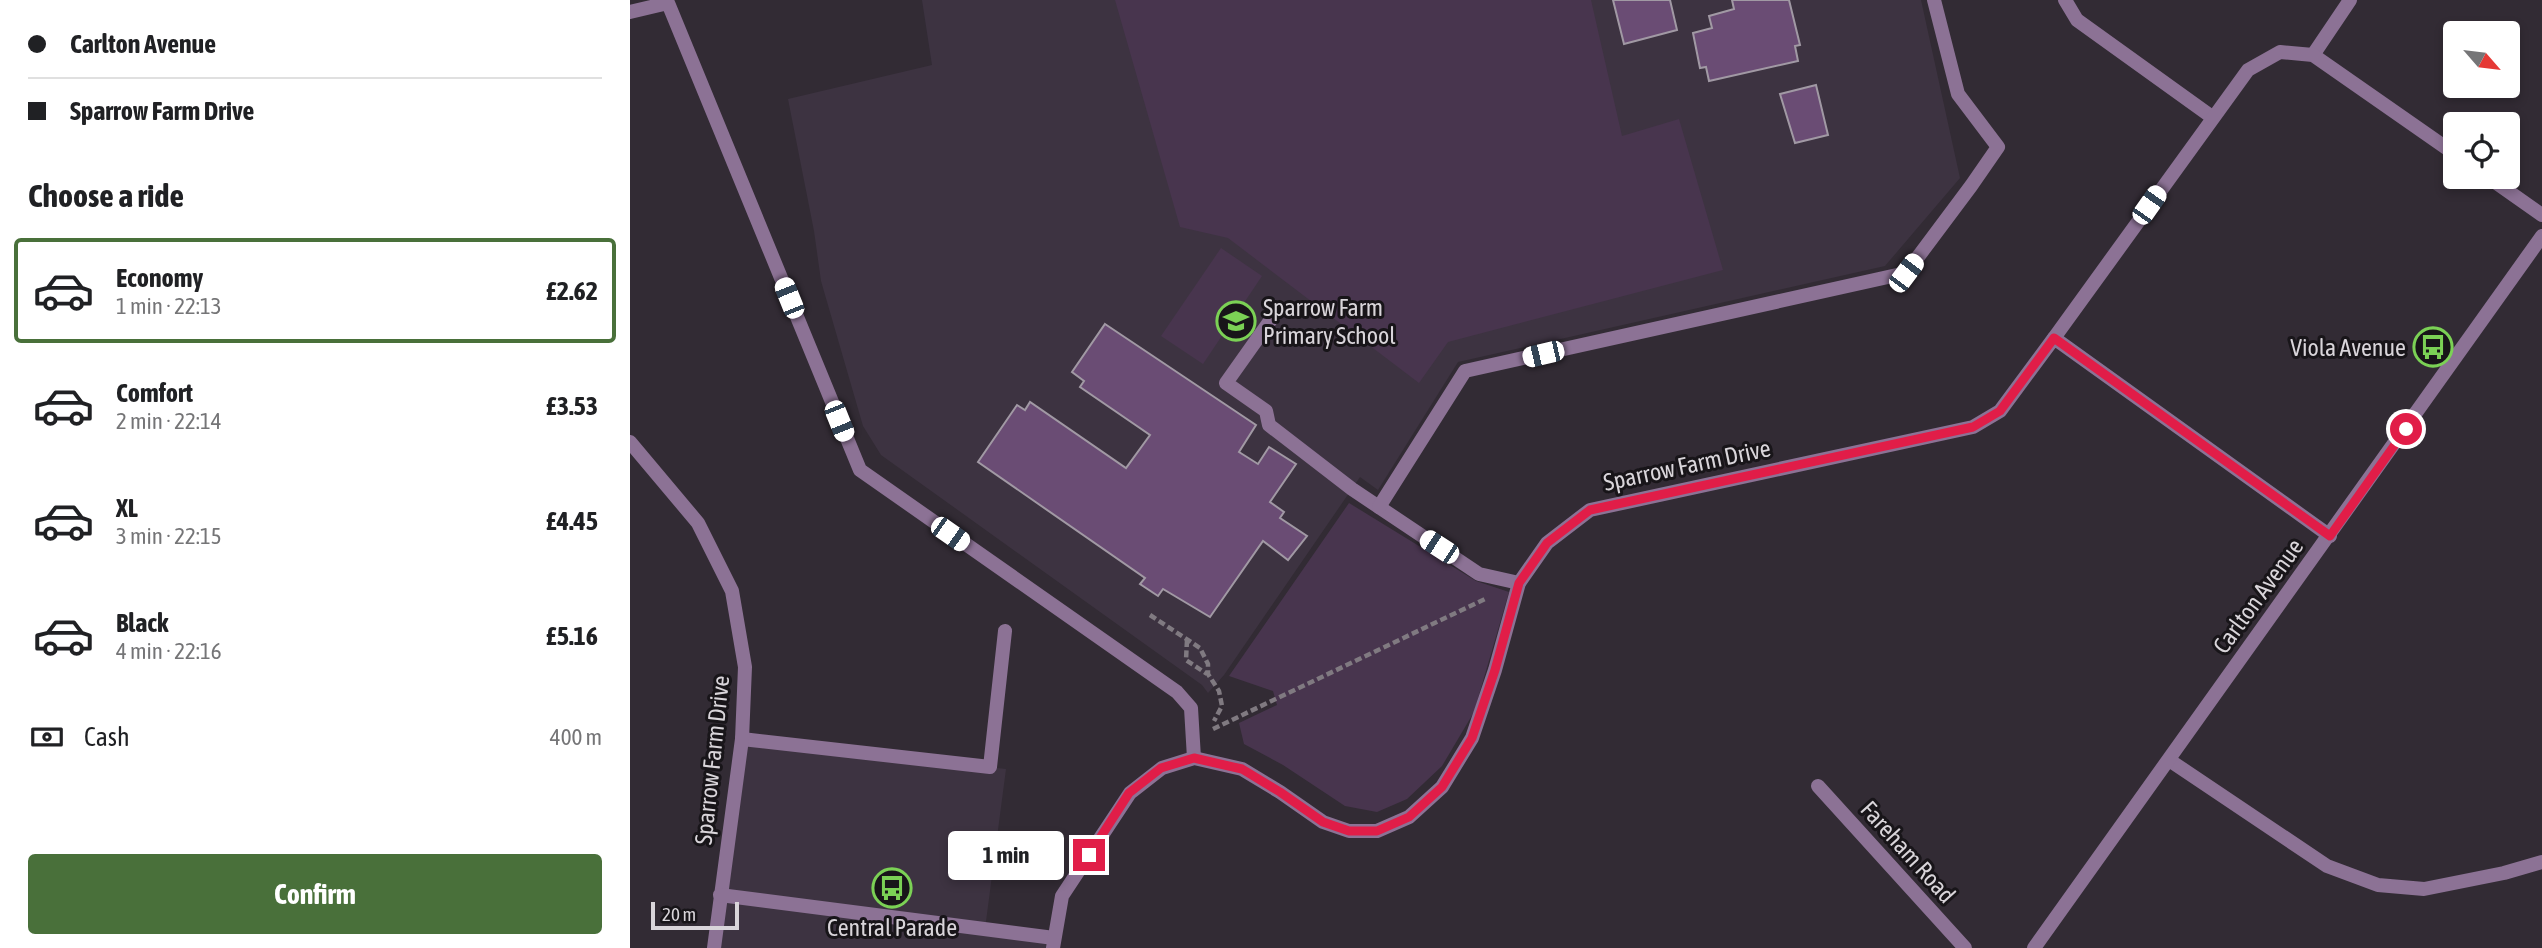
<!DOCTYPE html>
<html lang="en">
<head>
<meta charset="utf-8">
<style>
	:root { --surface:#fff; --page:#f6f6f6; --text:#202124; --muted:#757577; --line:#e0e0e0; --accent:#49703a }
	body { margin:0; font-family:"Asap Condensed",sans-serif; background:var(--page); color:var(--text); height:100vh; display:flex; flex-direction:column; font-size:26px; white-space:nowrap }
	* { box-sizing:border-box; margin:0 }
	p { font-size:23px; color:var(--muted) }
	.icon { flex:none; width:38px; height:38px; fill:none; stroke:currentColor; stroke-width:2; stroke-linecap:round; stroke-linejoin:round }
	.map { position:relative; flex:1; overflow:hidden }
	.details { display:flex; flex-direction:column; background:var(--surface); width:630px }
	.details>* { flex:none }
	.guide { display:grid; align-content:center; height:154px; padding:0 28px; background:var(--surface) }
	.needle { width:46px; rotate:118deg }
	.fabs { position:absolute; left:1813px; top:21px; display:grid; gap:14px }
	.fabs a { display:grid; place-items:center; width:77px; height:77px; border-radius:7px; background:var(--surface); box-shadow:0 4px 10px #0003; font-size:35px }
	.scale { position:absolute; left:21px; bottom:18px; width:88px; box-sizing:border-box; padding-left:7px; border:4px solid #d9d5da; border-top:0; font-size:19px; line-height:24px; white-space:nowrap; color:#d9d5da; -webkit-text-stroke:5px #181519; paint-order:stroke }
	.end { position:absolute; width:32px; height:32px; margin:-16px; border:9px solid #e11d48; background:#fff; box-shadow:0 0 0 4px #fff }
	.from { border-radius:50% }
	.bubble { position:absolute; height:49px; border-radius:7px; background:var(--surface); box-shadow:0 4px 10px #0003; font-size:23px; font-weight:700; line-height:49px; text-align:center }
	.car { position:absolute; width:21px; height:42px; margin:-21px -10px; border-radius:9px; box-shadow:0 0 5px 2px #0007; background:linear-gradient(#fff 24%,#345 0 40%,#fff 0 76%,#345 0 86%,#fff 0) }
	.guide b { display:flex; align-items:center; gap:24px; height:66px; font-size:26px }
	.guide b+b { border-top:2px solid var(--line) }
	.guide i { width:18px; height:18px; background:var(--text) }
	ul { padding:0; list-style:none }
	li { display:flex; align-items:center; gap:21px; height:105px; margin:0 14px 10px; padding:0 14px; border:4px solid transparent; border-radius:7px }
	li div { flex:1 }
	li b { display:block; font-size:26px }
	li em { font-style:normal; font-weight:700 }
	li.selected { border-color:var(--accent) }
	li>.icon { width:63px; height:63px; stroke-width:1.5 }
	h2 { padding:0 28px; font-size:32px; line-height:84px }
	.pay { display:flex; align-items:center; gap:18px; height:77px; padding:0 28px; font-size:26px }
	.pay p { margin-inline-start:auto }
	.primary-button { display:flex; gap:14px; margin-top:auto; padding:14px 28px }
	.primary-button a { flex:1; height:80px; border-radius:7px; background:var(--accent); color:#fff; font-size:28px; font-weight:700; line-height:80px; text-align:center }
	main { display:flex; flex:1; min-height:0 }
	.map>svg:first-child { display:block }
</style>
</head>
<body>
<main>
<section class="details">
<div class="guide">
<b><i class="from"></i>Carlton Avenue</b>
<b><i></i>Sparrow Farm Drive</b>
</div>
<h2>Choose a ride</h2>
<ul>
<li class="selected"><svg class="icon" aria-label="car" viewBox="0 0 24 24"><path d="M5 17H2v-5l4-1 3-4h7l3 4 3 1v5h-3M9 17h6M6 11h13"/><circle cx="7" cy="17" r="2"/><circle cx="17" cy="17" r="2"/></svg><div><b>Economy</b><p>1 min · 22:13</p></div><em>£2.62</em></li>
<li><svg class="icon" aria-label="car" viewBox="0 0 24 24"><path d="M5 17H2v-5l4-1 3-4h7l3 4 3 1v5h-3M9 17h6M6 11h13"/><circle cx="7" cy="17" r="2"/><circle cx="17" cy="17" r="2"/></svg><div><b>Comfort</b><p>2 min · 22:14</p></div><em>£3.53</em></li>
<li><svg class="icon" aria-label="car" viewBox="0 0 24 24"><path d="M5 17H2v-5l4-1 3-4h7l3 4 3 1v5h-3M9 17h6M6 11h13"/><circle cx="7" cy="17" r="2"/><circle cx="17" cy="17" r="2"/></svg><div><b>XL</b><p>3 min · 22:15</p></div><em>£4.45</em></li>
<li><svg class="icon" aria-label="car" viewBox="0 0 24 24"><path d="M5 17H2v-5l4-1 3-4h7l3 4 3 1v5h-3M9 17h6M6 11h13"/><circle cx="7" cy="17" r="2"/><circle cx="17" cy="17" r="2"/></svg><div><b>Black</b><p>4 min · 22:16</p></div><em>£5.16</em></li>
</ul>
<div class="pay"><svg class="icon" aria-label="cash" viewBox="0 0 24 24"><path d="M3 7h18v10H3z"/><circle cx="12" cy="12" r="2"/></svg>Cash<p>400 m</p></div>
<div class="primary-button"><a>Confirm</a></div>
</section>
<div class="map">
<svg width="1912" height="948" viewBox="0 0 1912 948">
	<rect width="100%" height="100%" fill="#322b34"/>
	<!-- built -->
	<g fill="#3d3341">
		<polygon points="292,0 1291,0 1330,178 1255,266 828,362 748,490 730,477 594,675 578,693 572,685 251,455 233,426 191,281 184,231 158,99 302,65"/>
		<polygon points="112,739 376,769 355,929 424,938 423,948 84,948"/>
	</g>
	<!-- green -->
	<g fill="#48354e">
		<polygon points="485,0 961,0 992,136 1049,119 1093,270 818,342 789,383 598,238 550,227"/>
		<polygon points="591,248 632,276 573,364 531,336"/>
		<polygon points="719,503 846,581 879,592 844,712 812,766 777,799 747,812 715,806 653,765 614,744 609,723 647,705 643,691 599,676"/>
	</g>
	<!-- building -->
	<g fill="#6a4c74" stroke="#a199a4" stroke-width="2">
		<polygon points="983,0 1040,0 1047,30 994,44"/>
		<polygon points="1102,0 1159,0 1170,45 1165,46 1168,61 1079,81 1076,67 1070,68 1063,33 1082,28 1079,16 1104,9"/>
		<polygon points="1186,85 1198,135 1165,143 1150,94"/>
		<polygon points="475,324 626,425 609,452 628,464 639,447 666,464 640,502 654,512 650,518 677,536 658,560 633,541 580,617 533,589 528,596 510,584 515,578 348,462 387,405 395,410 400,402 496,468 520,435 450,387 454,381 442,372"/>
	</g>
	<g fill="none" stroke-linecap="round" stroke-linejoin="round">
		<!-- path -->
		<g stroke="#807a81" stroke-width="4.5" stroke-dasharray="7 3.5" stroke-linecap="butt">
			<polyline points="520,615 570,648 578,664 578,674 589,691 592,706 584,721"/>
			<polyline points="557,640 556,660 577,674"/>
			<polyline points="583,729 857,598"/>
		</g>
		<!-- service -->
		<g stroke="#8c7295" stroke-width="14">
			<polyline points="0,12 38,3 230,470 547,692 561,708 564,758"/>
			<polyline points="647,311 596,383 636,411 639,425 722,489 849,574 889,583"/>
			<polyline points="749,507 835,371 1276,273 1341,186 1368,147 1328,94 1304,0"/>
			<polyline points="112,739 360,767 375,631"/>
		</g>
		<!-- minor -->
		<g stroke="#8c7295" stroke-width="14">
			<polyline points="1435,0 1447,20 1582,117"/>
			<polyline points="1683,55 1720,0"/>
			<polyline points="1858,177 1912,215"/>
			<polyline points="1424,338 1618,70 1650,52 1683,55 1825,154"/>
			<polyline points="0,442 68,523 102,591 115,667 112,739 84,948"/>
			<polyline points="1539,760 1697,866 1748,885 1794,889 1874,873 1912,862"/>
			<polyline points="1188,786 1335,948"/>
			<polyline points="90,895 424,938"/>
			<polyline points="423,948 432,896 500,793 532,768 564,758 612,769 650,792 693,822 719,831 747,831 779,817 812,787 842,738 865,670 889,583 917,543 960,510 1343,427 1370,411 1424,338 1700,536"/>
			<polyline points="1404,948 1912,236"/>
		</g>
	</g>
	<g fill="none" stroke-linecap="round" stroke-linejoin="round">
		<!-- route -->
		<polyline stroke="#e11d48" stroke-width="9" points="459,855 499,793 531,768 564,758 612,769 650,792 693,822 719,831 747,831 779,817 812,787 842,738 865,670 889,583 917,543 960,510 1343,427 1370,411 1424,338 1700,536 1776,429"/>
	</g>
	<!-- icons -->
	<defs>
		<g id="school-ring" transform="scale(2.0125)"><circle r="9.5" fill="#181519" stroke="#7bd155" stroke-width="1.5"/><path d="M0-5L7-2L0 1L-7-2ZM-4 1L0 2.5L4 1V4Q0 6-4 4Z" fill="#7bd155"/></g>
		<g id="bus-ring" transform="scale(2.0125)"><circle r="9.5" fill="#181519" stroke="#7bd155" stroke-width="1.5"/><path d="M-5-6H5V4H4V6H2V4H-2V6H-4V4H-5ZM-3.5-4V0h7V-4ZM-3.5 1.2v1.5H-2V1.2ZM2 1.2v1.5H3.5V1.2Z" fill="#7bd155"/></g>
	</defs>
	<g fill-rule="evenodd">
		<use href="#school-ring" x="606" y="321"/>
		<use href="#bus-ring" x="1803" y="347"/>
		<use href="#bus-ring" x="262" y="888"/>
	</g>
	<g text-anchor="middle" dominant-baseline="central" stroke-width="6" stroke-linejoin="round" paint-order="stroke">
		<!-- poi labels -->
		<g font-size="24" fill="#d9d5da" stroke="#181519" text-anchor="start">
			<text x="633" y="307">Sparrow Farm<tspan x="633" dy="28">Primary School</tspan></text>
			<text x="1776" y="347" text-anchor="end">Viola Avenue</text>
			<text x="262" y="927" text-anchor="middle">Central Parade</text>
		</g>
		<!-- street labels -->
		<g font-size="24" fill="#d9d5da" stroke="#181519">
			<text transform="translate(1057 465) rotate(-12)">Sparrow Farm Drive</text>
			<text transform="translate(1628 596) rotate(-54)">Carlton Avenue</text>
			<text transform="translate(82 760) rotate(-84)">Sparrow Farm Drive</text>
			<text transform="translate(1278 852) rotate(48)">Fareham Road</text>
		</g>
	</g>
</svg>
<div class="fabs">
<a><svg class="needle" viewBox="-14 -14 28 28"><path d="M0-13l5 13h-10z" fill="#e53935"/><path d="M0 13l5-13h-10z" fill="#757577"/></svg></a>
<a><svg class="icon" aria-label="locate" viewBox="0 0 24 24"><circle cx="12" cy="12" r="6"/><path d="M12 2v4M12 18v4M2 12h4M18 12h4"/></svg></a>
</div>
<div class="scale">20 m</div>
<i class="end from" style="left:1776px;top:429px"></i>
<i class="end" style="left:459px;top:855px"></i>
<div class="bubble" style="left:318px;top:831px;width:116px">1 min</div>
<i class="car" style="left:1519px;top:205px;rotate:35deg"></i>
<i class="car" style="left:1276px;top:273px;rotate:37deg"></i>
<i class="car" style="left:159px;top:298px;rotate:338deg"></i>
<i class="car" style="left:913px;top:354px;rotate:257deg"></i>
<i class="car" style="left:209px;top:421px;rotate:158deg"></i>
<i class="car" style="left:320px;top:534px;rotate:125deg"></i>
<i class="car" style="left:809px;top:547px;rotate:303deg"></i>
</div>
</main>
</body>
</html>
